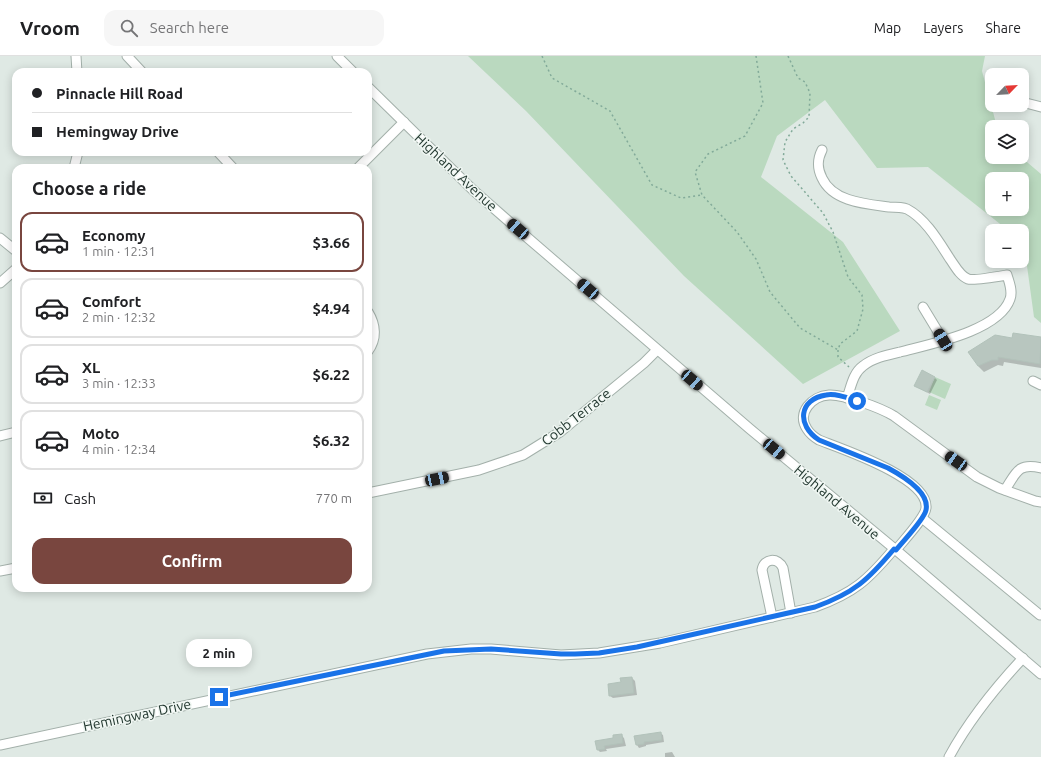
<!DOCTYPE html>
<html lang="en">
<head>
<meta charset="utf-8">
<style>
	:root { --surface:#fff; --page:#f6f6f6; --text:#202124; --muted:#757577; --line:#e0e0e0; --accent:#79463f }
	body { margin:0; font-family:Ubuntu,sans-serif; background:var(--page); color:var(--text); height:100vh; display:flex; flex-direction:column; font-size:15px; white-space:nowrap }
	* { box-sizing:border-box; margin:0 }
	p { font-size:13px; color:var(--muted) }
	.icon { flex:none; width:22px; height:22px; fill:none; stroke:currentColor; stroke-width:2; stroke-linecap:round; stroke-linejoin:round }
	.map { position:relative; flex:1; overflow:hidden }
	.side { position:absolute; left:12px; top:108px; width:360px; height:428px; display:flex; flex-direction:column; background:var(--surface); border-radius:12px; box-shadow:0 2px 10px #0003 }
	.side>* { flex:none }
	.guide { position:absolute; left:12px; top:12px; width:360px; height:88px; border-radius:12px; box-shadow:0 2px 10px #0003; display:grid; align-content:center; height:88px; padding:0 20px; background:var(--surface) }
	.needle { width:26px; rotate:65deg }
	.buttons { position:absolute; left:985px; top:12px; display:grid; gap:8px }
	.buttons a { display:grid; place-items:center; width:44px; height:44px; border-radius:8px; background:var(--surface); box-shadow:0 2px 10px #0003; font-size:20px }
	.end { position:absolute; width:18px; height:18px; margin:-9px; border:5px solid #1a73e8; background:#fff; box-shadow:0 0 0 2px #fff }
	.from { border-radius:50% }
	.bubble { position:absolute; height:28px; border-radius:12px; background:var(--surface); box-shadow:0 2px 10px #0003; font-size:13px; font-weight:700; line-height:28px; text-align:center }
	.car { position:absolute; width:12px; height:24px; margin:-12px -6px; border-radius:5px; box-shadow:0 0 3px 1px #0007; background:linear-gradient(#222 24%,#8ab4d8 0 40%,#222 0 76%,#8ab4d8 0 86%,#222 0) }
	.guide b { display:flex; align-items:center; gap:14px; height:38px; font-size:15px }
	.guide b+b { border-top:1px solid var(--line) }
	.guide i { width:10px; height:10px; background:var(--text) }
	ul { padding:0; list-style:none }
	li { display:flex; align-items:center; gap:12px; height:60px; margin:0 8px 6px; padding:0 12px; border:2px solid var(--line); border-radius:12px }
	li div { flex:1 }
	li b { display:block; font-size:15px }
	li em { font-style:normal; font-weight:700 }
	li.on { border-color:var(--accent) }
	li>.icon { width:36px; height:36px; stroke-width:1.5 }
	h2 { padding:0 20px; font-size:18px; line-height:48px }
	.pay { display:flex; align-items:center; gap:10px; height:44px; padding:0 20px; font-size:15px }
	.pay p { margin-inline-start:auto }
	.action { display:flex; gap:8px; margin-top:auto; padding:8px 20px }
	.action a { flex:1; height:46px; border-radius:12px; background:var(--accent); color:#fff; font-size:16px; font-weight:700; line-height:46px; text-align:center }
	header { display:flex; align-items:center; gap:24px; box-sizing:border-box; height:56px; padding:0 20px; background:var(--surface); border-bottom:1px solid var(--line) }
	header strong { font-size:19px }
	nav { display:flex; gap:22px; margin-inline-start:auto; font-size:14px }
	.search { width:280px; height:36px; background:var(--page); display:flex; align-items:center; gap:10px; box-sizing:border-box; padding:0 14px; border-radius:12px; color:var(--muted); font-size:15px }
	.map>svg:first-child { display:block }
</style>
</head>
<body>
<header>
<strong>Vroom</strong>
<div class="search"><svg class="icon" aria-label="search" viewBox="0 0 24 24"><circle cx="10" cy="10" r="6"/><path d="M15 15l6 6"/></svg>Search here</div>
<nav><a>Map</a><a>Layers</a><a>Share</a></nav>
</header>
<div class="map">
<svg width="1041" height="701" viewBox="0 0 1041 701">
	<rect width="100%" height="100%" fill="#dfe9e4"/>
	<!-- green -->
	<g fill="#bad9bf" fill-rule="evenodd">
		<path d="M468,0H985L982,15L997,71H992V101H1021L1041,118V267L1034,261L1024,188L1022,186V175H1009L928,111L877,112L825,44L777,80L761,121L843,186L900,275L803,328L684,220L526,55ZM992,123H1022V153H992Z"/>
		<polygon points="935,321 951,328 945,343 929,336"/>
		<polygon points="929,339 941,344 937,354 925,349"/>
	</g>
	<!-- shadow -->
	<g fill="#0003">
		<polygon points="1014,278 1041,283 1041,312 1004,306 1003,310 998,309 984,316 978,310 1013,283"/>
		<polygon points="934,321 937,324 930,338 915,330"/>
		<polygon points="632,622 635,625 637,639 613,642 610,640 622,627"/>
		<polygon points="660,677 663,679 664,686 646,689 646,690 639,692 637,689"/>
		<polygon points="621,679 624,682 626,690 606,693 607,695 600,696 598,694"/>
		<polygon points="672,696 675,701 665,701 665,697"/>
	</g>
	<!-- building -->
	<g fill="#b8c6bf" stroke="#b2c2ba">
		<polygon points="1013,277 1041,281 1040,308 998,301 998,304 992,304 978,310 968,296 995,279 1012,282"/>
		<polygon points="922,314 935,321 927,336 914,330"/>
		<polygon points="632,621 634,637 609,640 608,628 621,626 620,622"/>
		<polygon points="661,676 662,684 644,686 644,688 636,689 634,680"/>
		<polygon points="622,678 623,687 604,690 605,693 597,694 595,685 613,682 613,679"/>
	</g>
	<g fill="none" stroke-linecap="round" stroke-linejoin="round">
		<!-- minor casing -->
		<g stroke="#a3b0aa" stroke-width="11">
			<g id="minor">
				<polyline points="76,0 77,16"/>
				<polyline points="127,0 142,16"/>
				<polyline points="337,0 353,16"/>
				<polyline points="368,31 473,134 529,183 750,373 896,494 1041,618"/>
				<polyline points="1022,46 1041,51"/>
				<path d="M822,94C817,104 817,112 822,122C833,146 866,148 889,151C894,151 902,151 907,153C926,163 939,186 950,203C955,210 960,220 968,223C973,225 1001,220 1007,219C1009,226 1013,235 1010,243C999,275 930,288 900,296C887,299 873,302 863,310C853,317 851,331 847,342"/>
				<polyline points="218,96 233,112"/>
				<polyline points="74,112 78,96"/>
				<polyline points="358,112 404,66"/>
				<polyline points="0,182 16,195"/>
				<polyline points="0,227 16,213"/>
				<polyline points="923,251 943,284"/>
				<path d="M368,256C376,269 377,283 368,295"/>
				<polyline points="1033,325 1041,329"/>
				<polyline points="0,380 16,376"/>
				<path d="M1005,434C1016,417 1018,406 1041,412"/>
				<polyline points="368,437 479,414 523,399 560,376 644,307 657,294"/>
				<polyline points="922,462 1040,559"/>
				<path d="M896,494C903,485 925,462 926,452C929,422 842,393 819,384C814,381 810,378 807,373C796,357 812,340 829,339C843,338 881,352 894,360L977,421L999,432L1035,445L1041,446"/>
				<polyline points="0,515 16,512"/>
				<path d="M772,561L762,514C764,502 778,501 783,512L791,557"/>
				<path d="M0,689L427,598L471,593H491L561,599L599,597L660,587L815,551C854,537 868,524 894,493"/>
				<path d="M949,701C969,664 995,632 1023,602"/>
			</g>
		</g>
		<!-- path -->
		<g stroke="#82aa99" stroke-width="1.5" stroke-dasharray="2 3" stroke-linecap="butt">
			<polyline points="542,0 552,22 610,55 652,129 681,142 702,139"/>
			<polyline points="756,0 763,47 745,80 708,98 695,116 702,139 737,176 756,203 770,236 800,272 838,294"/>
			<polyline points="788,0 798,22 805,26 810,37 809,61 803,67 793,73 785,86 783,104 791,120 823,157 833,176 848,221 862,239 863,253 857,275 840,288 838,294 838,301 849,311"/>
		</g>
		<!-- minor -->
		<use href="#minor" stroke="#fff" stroke-width="9"/>
	</g>
	<g fill="none" stroke-linecap="round" stroke-linejoin="round">
		<!-- route -->
		<path stroke="#1a73e8" stroke-width="5" d="M219,641L444,595L491,593L561,598H575L599,597L637,591L815,551C854,537 868,524 894,493L896,494C903,485 924,464 926,454C930,436 901,419 888,412L819,384C796,369 799,343 826,339C836,337 848,342 857,345"/>
	</g>
	<g text-anchor="middle" dominant-baseline="central" stroke-width="3" stroke-linejoin="round" paint-order="stroke">
		<!-- street labels -->
		<g font-size="14" fill="#22372f" stroke="#eff6f2">
			<text transform="translate(456 116) rotate(43)">Highland Avenue</text>
			<text transform="translate(576 361) rotate(-38)">Cobb Terrace</text>
			<text transform="translate(837 446) rotate(40)">Highland Avenue</text>
			<text transform="translate(137 659) rotate(-12)">Hemingway Drive</text>
		</g>
	</g>
</svg>
<div class="buttons">
<a><svg class="needle" viewBox="-14 -14 28 28"><path d="M0-13l5 13h-10z" fill="#e53935"/><path d="M0 13l5-13h-10z" fill="#757577"/></svg></a>
<a><svg class="icon" aria-label="layers" viewBox="0 0 24 24"><path d="M12 4l9 5-9 5-9-5zM3 14l9 5 9-5"/></svg></a>
<a>+</a>
<a>−</a>
</div>
<i class="end from" style="left:857px;top:345px"></i>
<i class="end" style="left:219px;top:641px"></i>
<div class="bubble" style="left:186px;top:583px;width:66px">2 min</div>
<i class="car" style="left:518px;top:173px;rotate:311deg"></i>
<i class="car" style="left:588px;top:233px;rotate:311deg"></i>
<i class="car" style="left:943px;top:284px;rotate:329deg"></i>
<i class="car" style="left:692px;top:324px;rotate:131deg"></i>
<i class="car" style="left:774px;top:393px;rotate:130deg"></i>
<i class="car" style="left:956px;top:405px;rotate:304deg"></i>
<i class="car" style="left:437px;top:423px;rotate:78deg"></i>
<div class="guide">
<b><i class="from"></i>Pinnacle Hill Road</b>
<b><i></i>Hemingway Drive</b>
</div>
<section class="side">
<h2>Choose a ride</h2>
<ul>
<li class="on"><svg class="icon" aria-label="car" viewBox="0 0 24 24"><path d="M5 17H2v-5l4-1 3-4h7l3 4 3 1v5h-3M9 17h6M6 11h13"/><circle cx="7" cy="17" r="2"/><circle cx="17" cy="17" r="2"/></svg><div><b>Economy</b><p>1 min · 12:31</p></div><em>$3.66</em></li>
<li><svg class="icon" aria-label="car" viewBox="0 0 24 24"><path d="M5 17H2v-5l4-1 3-4h7l3 4 3 1v5h-3M9 17h6M6 11h13"/><circle cx="7" cy="17" r="2"/><circle cx="17" cy="17" r="2"/></svg><div><b>Comfort</b><p>2 min · 12:32</p></div><em>$4.94</em></li>
<li><svg class="icon" aria-label="car" viewBox="0 0 24 24"><path d="M5 17H2v-5l4-1 3-4h7l3 4 3 1v5h-3M9 17h6M6 11h13"/><circle cx="7" cy="17" r="2"/><circle cx="17" cy="17" r="2"/></svg><div><b>XL</b><p>3 min · 12:33</p></div><em>$6.22</em></li>
<li><svg class="icon" aria-label="car" viewBox="0 0 24 24"><path d="M5 17H2v-5l4-1 3-4h7l3 4 3 1v5h-3M9 17h6M6 11h13"/><circle cx="7" cy="17" r="2"/><circle cx="17" cy="17" r="2"/></svg><div><b>Moto</b><p>4 min · 12:34</p></div><em>$6.32</em></li>
</ul>
<div class="pay"><svg class="icon" aria-label="cash" viewBox="0 0 24 24"><path d="M3 7h18v10H3z"/><circle cx="12" cy="12" r="2"/></svg>Cash<p>770 m</p></div>
<div class="action"><a>Confirm</a></div>
</section>
</div>
</body>
</html>
